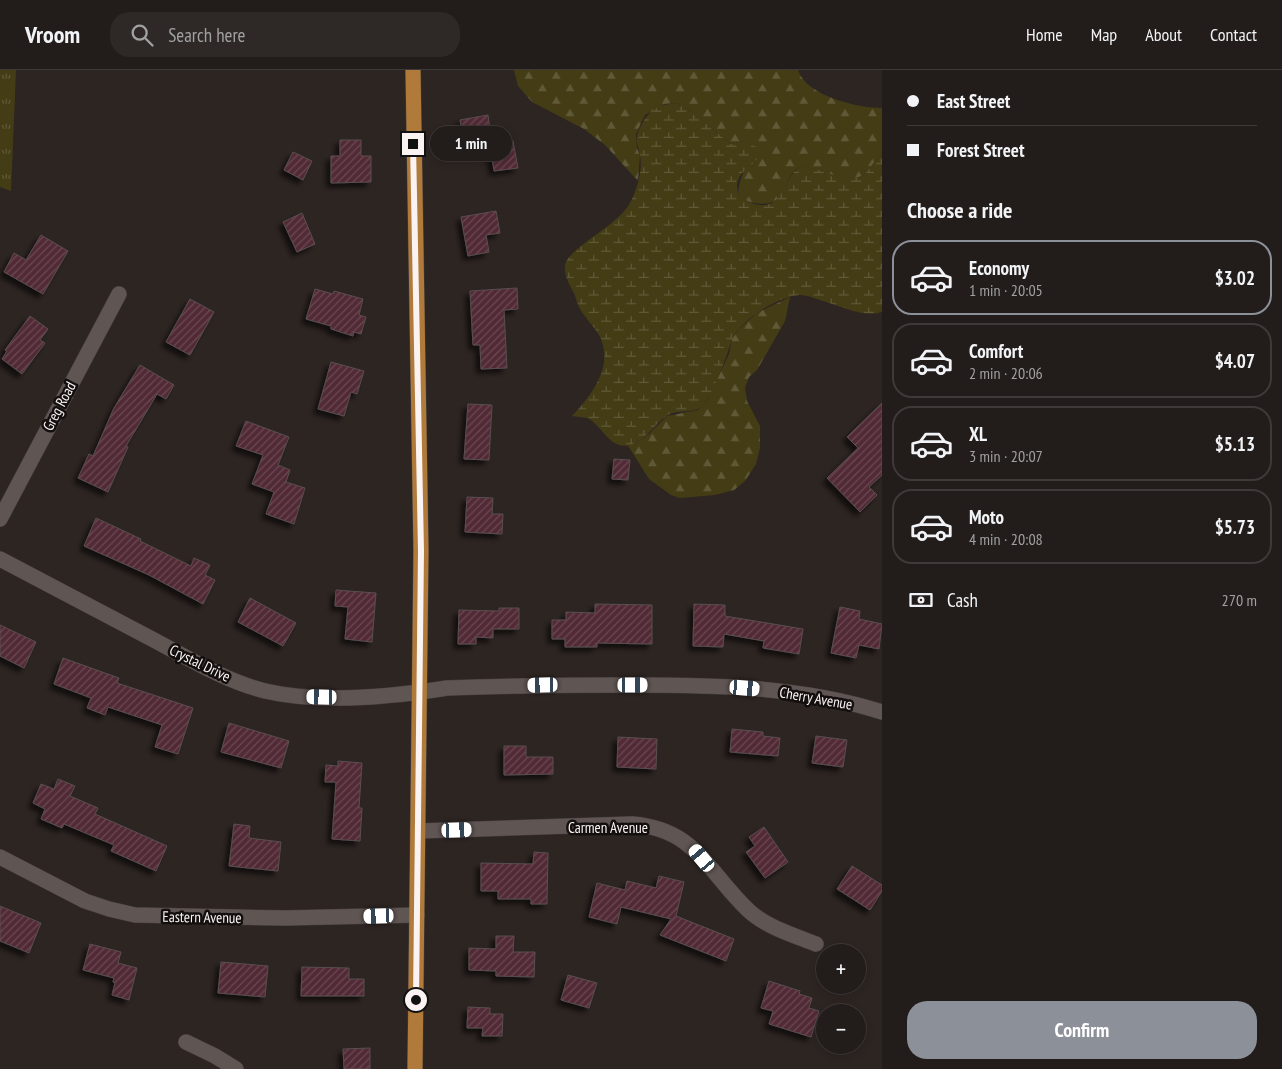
<!DOCTYPE html>
<html lang="en">
<head>
<meta charset="utf-8">
<style>
	:root { --surface:#221c1a; --page:#2e2927; --text:#f1f3f6; --muted:#a2a1a2; --line:#3f3a39; --accent:#8c9099 }
	body { margin:0; font-family:"PT Sans Narrow",sans-serif; background:var(--page); color:var(--text); height:100vh; display:flex; flex-direction:column; font-size:19px; white-space:nowrap }
	* { box-sizing:border-box; margin:0 }
	p { font-size:16px; color:var(--muted) }
	.icon { flex:none; width:28px; height:28px; fill:none; stroke:currentColor; stroke-width:2; stroke-linecap:round; stroke-linejoin:round }
	.map { position:relative; flex:1; overflow:hidden }
	.panel { display:flex; flex-direction:column; background:var(--surface); width:400px }
	.panel>* { flex:none }
	.top-card { display:grid; align-content:center; height:110px; padding:0 25px; background:var(--surface) }
	.controls { position:absolute; left:816px; top:874px; display:grid; gap:10px }
	.controls a { display:grid; place-items:center; width:50px; height:50px; border-radius:50%; background:var(--surface); box-shadow:0 2px 8px #0003,0 0 0 1px var(--line); font-size:25px }
	.end { position:absolute; width:22px; height:22px; margin:-11px; border:6px solid #faf3f2; background:#111; box-shadow:0 0 0 2px #111 }
	.from { border-radius:50% }
	.bubble { position:absolute; height:35px; border-radius:18px; background:var(--surface); box-shadow:0 2px 8px #0003,0 0 0 1px var(--line); font-size:16px; font-weight:600; line-height:35px; text-align:center }
	.car { position:absolute; width:15px; height:30px; margin:-15px -8px; border-radius:6px; box-shadow:0 0 4px 1px #0007; background:linear-gradient(#fff 24%,#345 0 40%,#fff 0 76%,#345 0 86%,#fff 0) }
	.top-card b { display:flex; align-items:center; gap:18px; height:48px; font-size:19px }
	.top-card b+b { border-top:1px solid var(--line) }
	.top-card i { width:12px; height:12px; background:var(--text) }
	ul { padding:0; list-style:none }
	li { display:flex; align-items:center; gap:15px; height:75px; margin:0 10px 8px; padding:0 15px; border:2px solid var(--line); border-radius:20px }
	li div { flex:1 }
	li b { display:block; font-size:19px }
	li em { font-style:normal; font-weight:600 }
	li.selected { border-color:var(--accent) }
	li>.icon { width:45px; height:45px; stroke-width:1.5 }
	h2 { padding:0 25px; font-size:22px; line-height:60px }
	.pay { display:flex; align-items:center; gap:12px; height:55px; padding:0 25px; font-size:19px }
	.pay p { margin-inline-start:auto }
	.action { display:flex; gap:10px; margin-top:auto; padding:10px 25px }
	.action a { flex:1; height:58px; border-radius:20px; background:var(--accent); color:#fff; font-size:20px; font-weight:600; line-height:58px; text-align:center }
	header { display:flex; align-items:center; gap:30px; box-sizing:border-box; height:70px; padding:0 25px; background:var(--surface); border-bottom:1px solid var(--line) }
	header strong { font-size:24px }
	nav { display:flex; gap:28px; margin-inline-start:auto; font-size:18px }
	.search { width:350px; height:45px; background:var(--page); display:flex; align-items:center; gap:12px; box-sizing:border-box; padding:0 18px; border-radius:20px; color:var(--muted); font-size:19px }
	main { display:flex; flex:1; min-height:0 }
	.map>svg:first-child { display:block }
</style>
</head>
<body>
<header>
<strong>Vroom</strong>
<div class="search"><svg class="icon" aria-label="search" viewBox="0 0 24 24"><circle cx="10" cy="10" r="6"/><path d="M15 15l6 6"/></svg>Search here</div>
<nav><a>Home</a><a>Map</a><a>About</a><a>Contact</a></nav>
</header>
<main>
<div class="map">
<svg width="882" height="999" viewBox="0 0 882 999">
	<defs>
		<pattern id="forest-firs" width="22" height="20" patternUnits="userSpaceOnUse" patternTransform="scale(1.25)"><rect width="22" height="20" fill="#433c15"/><path d="M5 1l3.5 6h-7zM16 11l3.5 6h-7z" fill="#5f5938"/></pattern>
		<pattern id="wetland-marsh" width="20" height="14" patternUnits="userSpaceOnUse" patternTransform="scale(1.25)"><rect width="20" height="14" fill="#433c15"/><path d="M1 5h8M5 5V1M11 12h8M15 12V8" fill="none" stroke="#5f5938"/></pattern>
		<pattern id="park-tufts" width="24" height="20" patternUnits="userSpaceOnUse" patternTransform="scale(1.25)"><rect width="24" height="20" fill="#433c15"/><path d="M3 7l-1-3M5 7V3M7 7l1-3M15 17l-1-3M17 17v-4M19 17l1-3" fill="none" stroke="#5f5938"/></pattern>
		<pattern id="building-hatch" width="6" height="6" patternUnits="userSpaceOnUse" patternTransform="scale(1.25)"><rect width="6" height="6" fill="#512a36"/><path d="M-1 1l2-2M0 6l6-6M5 7l2-2" fill="none" stroke="#6b4954"/></pattern>
		<filter id="shadow"><feDropShadow dx="-4.5" dy="4.5" stdDeviation="2.5" flood-color="#0009"/></filter>
	</defs>
	<rect width="100%" height="100%" fill="#2d2522"/>
	<!-- forest -->
	<g fill="url(#forest-firs)">
		<path d="M514,0H798C806,26 858,38 882,38V84C874,90 870,100 863,105C849,115 819,100 804,96C779,100 794,143 750,132C730,127 742,109 745,97C746,89 748,81 749,74L743,71L731,74L688,39L676,33L665,34L645,45L636,64L637,78L640,85L638,111L605,75L584,59L532,32L518,16Z"/>
		<polygon points="790,227 785,251 757,300 749,307 745,318 747,331 760,356 760,378 756,394 745,411 734,420 715,425 680,428 671,425 649,409 627,374 634,374 648,365 667,346 698,340 707,330 729,284 732,269 739,259 757,243"/>
	</g>
	<!-- wetland -->
	<path fill="url(#wetland-marsh)" d="M676,33L688,39L731,74L743,71L761,79C760,96 738,97 737,116C737,122 741,129 747,131C787,150 782,99 804,96C818,99 851,114 863,105C870,100 874,90 882,84V242C863,248 841,236 823,231C816,229 808,225 800,225C779,226 740,250 732,270C724,292 716,318 702,337C691,344 679,339 668,345C656,352 649,367 635,373C611,385 603,355 587,348C583,347 577,347 572,346C592,325 615,295 599,265C593,255 584,247 579,237C577,233 576,228 574,223C569,214 564,206 565,195C567,179 619,155 630,133C637,120 643,99 640,85C639,78 636,74 637,67C637,62 639,60 641,56C649,40 657,35 676,33Z"/>
	<!-- park -->
	<polygon fill="url(#park-tufts)" points="0,0 16,0 11,121 0,117"/>
	<!-- building -->
	<g fill="url(#building-hatch)" stroke="#594e51" filter="url(#shadow)">
		<polygon points="488,45 492,74 513,71 518,98 494,101 491,81 477,83 476,77 465,79 460,50"/>
		<polygon points="340,70 361,70 361,86 371,86 371,112 331,113 331,86 340,86"/>
		<polygon points="293,82 312,91 303,110 284,100"/>
		<polygon points="496,141 500,163 486,165 489,182 468,186 461,147"/>
		<polygon points="302,143 315,174 297,182 283,152"/>
		<polygon points="41,165 68,181 43,224 4,202 14,183 26,190"/>
		<polygon points="517,218 518,239 504,240 507,298 481,299 480,275 473,275 470,221"/>
		<polygon points="315,219 333,224 334,221 363,229 359,245 366,247 361,264 354,262 353,266 331,259 331,256 306,249"/>
		<polygon points="190,229 214,242 190,285 166,272"/>
		<polygon points="30,246 48,259 40,270 45,273 22,304 2,289 7,281 5,280"/>
		<polygon points="331,292 364,301 357,324 351,322 344,346 318,339"/>
		<polygon points="140,295 174,315 166,329 157,324 126,376 128,377 108,422 78,408 89,384 93,386 114,338"/>
		<polygon points="882,333 882,405 869,417 877,425 860,442 827,408 858,378 847,367"/>
		<polygon points="468,334 492,335 489,390 464,389"/>
		<polygon points="246,351 289,367 278,395 290,400 286,412 305,418 294,454 266,444 274,422 252,414 263,385 236,376"/>
		<polygon points="614,389 630,390 628,410 612,409"/>
		<polygon points="467,427 493,428 492,444 503,444 502,464 465,462"/>
		<polygon points="96,448 141,469 140,471 191,496 194,488 210,495 205,505 215,510 203,534 149,505 84,476"/>
		<polygon points="336,520 376,523 372,572 345,569 348,537 335,536"/>
		<polygon points="250,528 296,553 283,576 238,552"/>
		<polygon points="595,534 652,535 652,574 597,573 597,577 565,577 565,569 552,569 552,550 566,550 566,542 595,543"/>
		<polygon points="694,534 725,535 725,546 803,559 799,584 763,578 764,571 724,564 723,577 693,576"/>
		<polygon points="840,537 860,541 859,549 882,554 879,579 859,575 856,588 831,583"/>
		<polygon points="499,538 519,538 519,559 493,559 493,568 476,567 476,574 458,574 459,540 499,541"/>
		<polygon points="0,555 36,572 24,598 0,586"/>
		<polygon points="63,588 119,608 117,613 193,638 178,684 155,677 162,655 108,637 105,645 87,638 91,628 54,614"/>
		<polygon points="229,653 289,671 281,698 221,682"/>
		<polygon points="732,659 763,662 763,666 780,668 778,686 730,682"/>
		<polygon points="816,666 847,670 843,697 812,693"/>
		<polygon points="618,667 657,669 656,699 617,697"/>
		<polygon points="504,676 526,676 526,687 553,687 553,704 504,705"/>
		<polygon points="338,691 362,693 359,738 362,738 360,771 332,769 336,712 325,712 326,695 338,696"/>
		<polygon points="58,709 75,716 70,726 98,738 95,744 167,776 156,801 111,781 114,775 64,754 62,758 41,749 45,739 33,733 41,714 54,719"/>
		<polygon points="234,754 250,756 249,768 281,772 278,801 229,796"/>
		<polygon points="764,757 788,792 765,808 746,782 755,776 749,767"/>
		<polygon points="534,782 548,783 547,834 531,834 531,829 498,829 498,821 481,821 481,793 533,794"/>
		<polygon points="852,796 882,815 882,821 870,840 837,819"/>
		<polygon points="659,806 684,812 676,846 734,869 726,891 660,865 671,849 621,837 617,854 589,847 597,813 625,820 627,811 656,818"/>
		<polygon points="0,836 41,853 29,883 0,871"/>
		<polygon points="496,866 514,866 513,882 535,882 534,907 496,906 496,901 469,900 469,878 496,879"/>
		<polygon points="90,874 121,882 118,893 137,898 129,930 112,925 115,913 113,912 114,908 83,900"/>
		<polygon points="221,892 268,896 265,927 218,923"/>
		<polygon points="302,897 349,898 349,909 364,909 364,926 301,926"/>
		<polygon points="568,905 597,913 589,938 561,930"/>
		<polygon points="769,911 800,921 799,924 812,928 809,938 819,941 811,967 769,954 773,941 761,938"/>
		<polygon points="468,937 490,938 490,944 503,944 502,966 482,966 483,958 467,958"/>
		<polygon points="370,978 370,999 344,999 343,979"/>
	</g>
	<g fill="none" stroke-linecap="round" stroke-linejoin="round">
		<!-- minor casing -->
		<g stroke="#47403f" stroke-width="16">
			<g id="minor">
				<polyline points="0,449 119,224"/>
				<path d="M0,489C51,516 101,542 152,569C188,588 225,611 265,621C321,634 391,627 447,618C508,616 569,615 630,615C714,615 801,616 882,642"/>
				<path d="M418,761L632,754C696,759 707,801 748,840C766,857 793,865 816,874"/>
				<polyline points="0,787 85,831 109,839 135,845 285,848 417,845"/>
				<polyline points="186,972 215,986 236,999"/>
			</g>
		</g>
		<!-- major casing -->
		<g stroke="#47403f" stroke-width="16">
			<polyline id="major" points="413,0 421,481 415,999"/>
		</g>
		<!-- minor -->
		<use href="#minor" stroke="#5f5553" stroke-width="15"/>
		<!-- major -->
		<use href="#major" stroke="#af7a3a" stroke-width="15"/>
	</g>
	<g fill="none" stroke-linecap="round" stroke-linejoin="round">
		<!-- route -->
		<polyline stroke="#faf3f2" stroke-width="6" points="413,74 421,481 416,930"/>
	</g>
	<g text-anchor="middle" dominant-baseline="central" stroke-width="5" stroke-linejoin="round" paint-order="stroke">
		<!-- street labels -->
		<g font-size="15" fill="#faf3f2" stroke="#130f0e">
			<text transform="translate(59 336) rotate(-62)">Greg Road</text>
			<text transform="translate(200 593) rotate(26)">Crystal Drive</text>
			<text transform="translate(816 628) rotate(10)">Cherry Avenue</text>
			<text x="608" y="757">Carmen Avenue</text>
			<text transform="translate(202 847) rotate(1)">Eastern Avenue</text>
		</g>
	</g>
</svg>
<div class="controls">
<a>+</a>
<a>−</a>
</div>
<i class="end from" style="left:416px;top:930px"></i>
<i class="end" style="left:413px;top:74px"></i>
<div class="bubble" style="left:430px;top:56px;width:82px">1 min</div>
<i class="car" style="left:543px;top:615px;rotate:269deg"></i>
<i class="car" style="left:633px;top:615px;rotate:90deg"></i>
<i class="car" style="left:745px;top:618px;rotate:95deg"></i>
<i class="car" style="left:322px;top:627px;rotate:271deg"></i>
<i class="car" style="left:457px;top:760px;rotate:88deg"></i>
<i class="car" style="left:702px;top:788px;rotate:320deg"></i>
<i class="car" style="left:379px;top:846px;rotate:268deg"></i>
</div>
<section class="panel">
<div class="top-card">
<b><i class="from"></i>East Street</b>
<b><i></i>Forest Street</b>
</div>
<h2>Choose a ride</h2>
<ul>
<li class="selected"><svg class="icon" aria-label="car" viewBox="0 0 24 24"><path d="M5 17H2v-5l4-1 3-4h7l3 4 3 1v5h-3M9 17h6M6 11h13"/><circle cx="7" cy="17" r="2"/><circle cx="17" cy="17" r="2"/></svg><div><b>Economy</b><p>1 min · 20:05</p></div><em>$3.02</em></li>
<li><svg class="icon" aria-label="car" viewBox="0 0 24 24"><path d="M5 17H2v-5l4-1 3-4h7l3 4 3 1v5h-3M9 17h6M6 11h13"/><circle cx="7" cy="17" r="2"/><circle cx="17" cy="17" r="2"/></svg><div><b>Comfort</b><p>2 min · 20:06</p></div><em>$4.07</em></li>
<li><svg class="icon" aria-label="car" viewBox="0 0 24 24"><path d="M5 17H2v-5l4-1 3-4h7l3 4 3 1v5h-3M9 17h6M6 11h13"/><circle cx="7" cy="17" r="2"/><circle cx="17" cy="17" r="2"/></svg><div><b>XL</b><p>3 min · 20:07</p></div><em>$5.13</em></li>
<li><svg class="icon" aria-label="car" viewBox="0 0 24 24"><path d="M5 17H2v-5l4-1 3-4h7l3 4 3 1v5h-3M9 17h6M6 11h13"/><circle cx="7" cy="17" r="2"/><circle cx="17" cy="17" r="2"/></svg><div><b>Moto</b><p>4 min · 20:08</p></div><em>$5.73</em></li>
</ul>
<div class="pay"><svg class="icon" aria-label="cash" viewBox="0 0 24 24"><path d="M3 7h18v10H3z"/><circle cx="12" cy="12" r="2"/></svg>Cash<p>270 m</p></div>
<div class="action"><a>Confirm</a></div>
</section>
</main>
</body>
</html>
